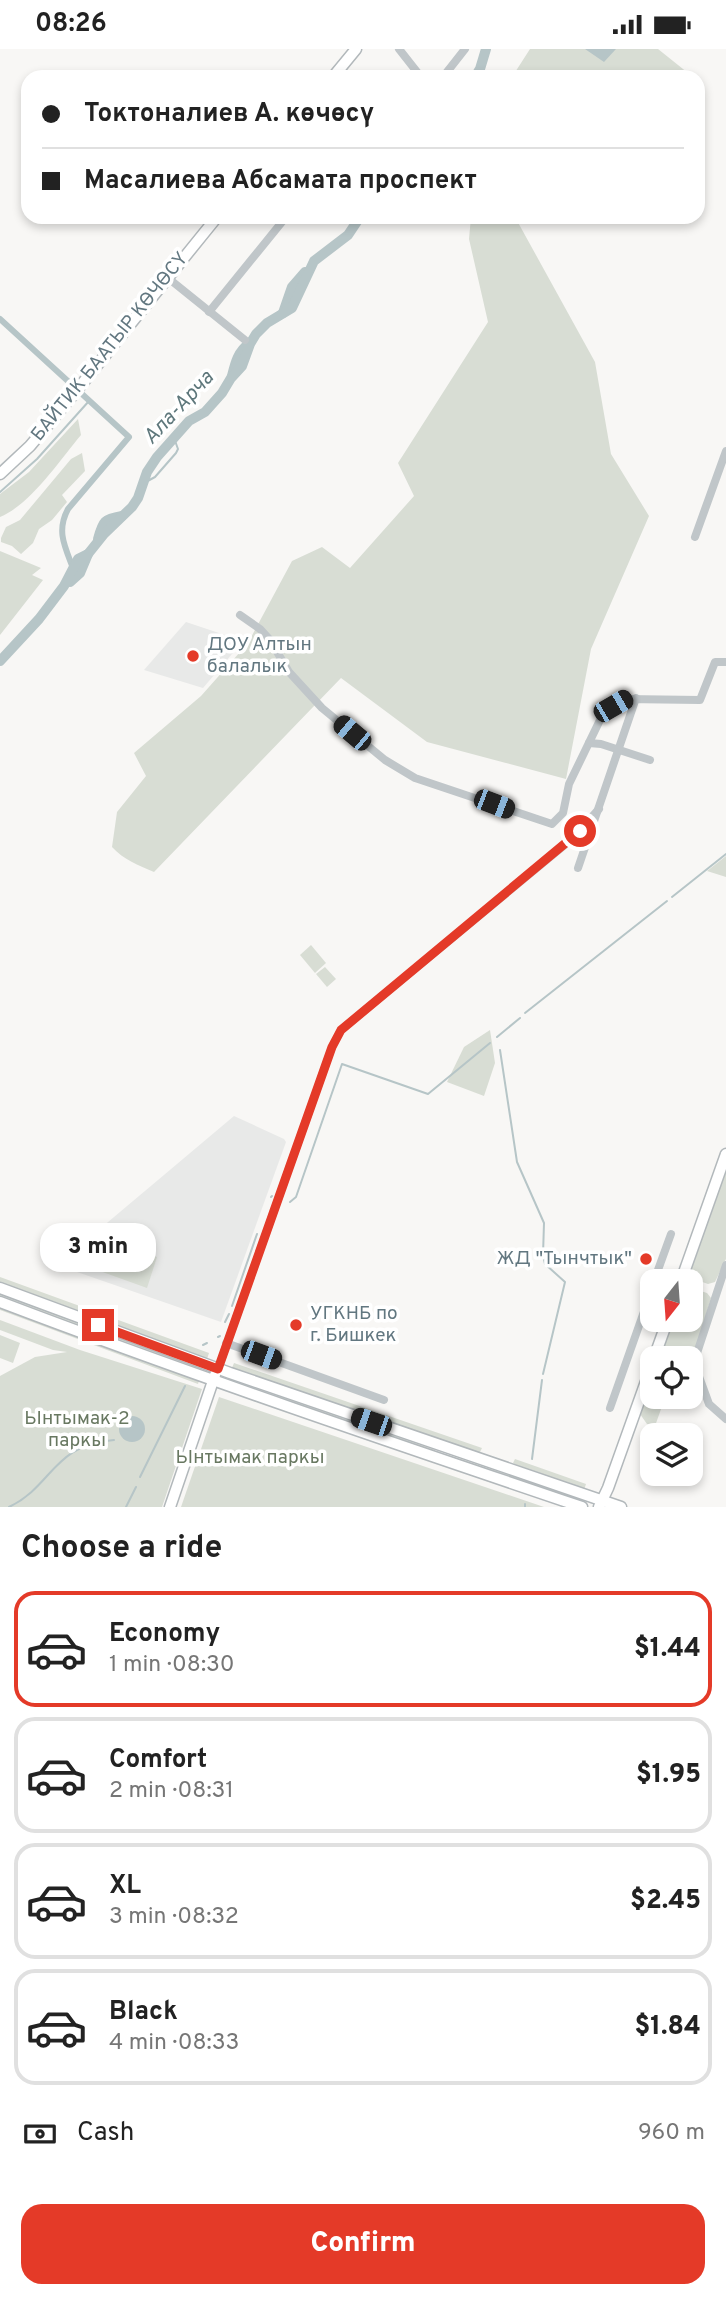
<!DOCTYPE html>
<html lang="en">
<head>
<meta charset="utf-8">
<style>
	:root { --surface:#fff; --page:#f6f6f6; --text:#222; --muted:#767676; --line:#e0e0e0; --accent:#e43a28 }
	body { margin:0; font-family:Overpass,sans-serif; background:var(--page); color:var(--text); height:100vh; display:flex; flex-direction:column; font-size:26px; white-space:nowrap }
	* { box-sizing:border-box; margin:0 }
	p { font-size:23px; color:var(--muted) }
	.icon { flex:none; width:38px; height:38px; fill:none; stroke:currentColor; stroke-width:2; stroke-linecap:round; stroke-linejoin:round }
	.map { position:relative; height:1458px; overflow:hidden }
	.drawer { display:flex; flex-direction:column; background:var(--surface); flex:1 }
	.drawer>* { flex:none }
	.hud { position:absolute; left:21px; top:21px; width:684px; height:154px; border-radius:21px; box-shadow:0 4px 10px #0003; display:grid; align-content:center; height:154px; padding:0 21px; background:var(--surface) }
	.needle { width:46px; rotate:197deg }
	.tools { position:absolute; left:640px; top:1220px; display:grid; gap:14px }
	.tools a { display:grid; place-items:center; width:63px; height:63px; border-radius:14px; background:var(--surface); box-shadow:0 4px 10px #0003; font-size:35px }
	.end { position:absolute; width:32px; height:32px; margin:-16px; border:9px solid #e43a28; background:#fff; box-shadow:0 0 0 4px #fff }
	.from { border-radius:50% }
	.bubble { position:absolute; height:49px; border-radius:21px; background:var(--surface); box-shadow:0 4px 10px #0003; font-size:23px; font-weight:800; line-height:49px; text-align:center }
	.car { position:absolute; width:21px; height:42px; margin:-21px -10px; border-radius:9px; box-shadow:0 0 5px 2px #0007; background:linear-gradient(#222 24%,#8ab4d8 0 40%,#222 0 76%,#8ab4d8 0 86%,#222 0) }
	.hud b { display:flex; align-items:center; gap:24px; height:66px; font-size:26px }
	.hud b+b { border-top:2px solid var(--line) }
	.hud i { width:18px; height:18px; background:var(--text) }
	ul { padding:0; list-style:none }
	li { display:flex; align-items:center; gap:21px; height:116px; margin:0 14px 10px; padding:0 7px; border:4px solid var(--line); border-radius:21px }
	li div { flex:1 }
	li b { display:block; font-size:26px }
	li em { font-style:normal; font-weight:800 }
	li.current { border-color:var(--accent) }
	li>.icon { width:63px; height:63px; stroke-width:1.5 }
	h2 { padding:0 21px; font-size:32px; line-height:84px }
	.pay { display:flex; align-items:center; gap:18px; height:77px; padding:0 21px; font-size:26px }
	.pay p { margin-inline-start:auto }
	.primary-button { display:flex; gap:14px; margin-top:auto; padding:14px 21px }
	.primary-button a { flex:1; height:80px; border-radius:21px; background:var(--accent); color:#fff; font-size:28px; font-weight:800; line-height:80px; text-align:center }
	.status { display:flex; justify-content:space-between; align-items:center; height:49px; padding:0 35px; background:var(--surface); direction:ltr }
	.status svg { height:19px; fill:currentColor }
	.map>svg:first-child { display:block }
</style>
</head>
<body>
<div class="status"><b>08:26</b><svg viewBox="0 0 49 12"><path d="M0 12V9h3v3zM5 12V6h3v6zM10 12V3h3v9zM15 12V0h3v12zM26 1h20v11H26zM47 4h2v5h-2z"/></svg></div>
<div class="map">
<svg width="726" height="1458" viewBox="0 0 726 1458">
	<rect width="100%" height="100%" fill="#f8f7f5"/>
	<!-- built -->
	<g fill="#e8e9e8">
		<polygon points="186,573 243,592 203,639 144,621"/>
		<polygon points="234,1067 284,1090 286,1093 221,1273 57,1216"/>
	</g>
	<!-- green -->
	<g fill="#d8ddd4">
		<polygon points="530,0 658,0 693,28 626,28 623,26 621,28 512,28"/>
		<path d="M471,168H515L595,313L611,405L649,467L591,600L566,730L427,693L341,629L154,823C138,816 124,811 112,798L117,763L146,727L134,704L201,647L248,594L292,512L322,498L350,519L414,447L398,414L488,273L469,190Z"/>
		<path d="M78,370L81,386C59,412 31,455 0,468V445L29,423Z"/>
		<polygon points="82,404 85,422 62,446 67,453 52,471 39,480 33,494 21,505 12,497 1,493 1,489 6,478 20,471 71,410"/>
		<polygon points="0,502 41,519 32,526 43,531 0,586"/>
		<polygon points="726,807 726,828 707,822"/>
		<polygon points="311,896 326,914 315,924 300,906"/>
		<polygon points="325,918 336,930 327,938 316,925"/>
		<polygon points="490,981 495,1014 484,1047 447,1033 464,998"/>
		<polygon points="726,1121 726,1210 715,1233 708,1235 688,1228"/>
		<polygon points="108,1190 157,1208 147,1239 97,1221"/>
		<polygon points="0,1228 209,1304 207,1310 0,1233"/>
		<polygon points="691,1239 707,1244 711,1249 691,1314 691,1309 660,1309 673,1271 691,1270"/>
		<polygon points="0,1244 202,1319 201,1322 0,1248"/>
		<polygon points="0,1257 199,1332 198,1335 0,1261"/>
		<polygon points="0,1271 80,1301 202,1340 162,1458 0,1458 0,1327 35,1308 67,1303 53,1301 0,1281"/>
		<polygon points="0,1286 20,1294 13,1314 0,1309"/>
		<polygon points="234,1314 482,1399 480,1403 469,1402 232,1319"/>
		<polygon points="232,1328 435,1401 434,1404 231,1332"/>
		<polygon points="653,1329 653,1348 680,1348 678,1352 665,1349 655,1377 647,1375 640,1365"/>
		<polygon points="219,1348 544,1458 181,1458"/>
		<polygon points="445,1405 583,1450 582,1453 445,1407"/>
		<polygon points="515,1410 586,1435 584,1441 523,1420 513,1414"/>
	</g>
	<!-- water -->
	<g fill="#b6c5c7">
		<polygon points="585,0 616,0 604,13"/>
		<circle cx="132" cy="1380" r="13"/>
	</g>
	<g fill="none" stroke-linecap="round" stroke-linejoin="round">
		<!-- stream -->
		<g stroke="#b6c5c7" stroke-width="2">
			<polyline points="144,434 155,428 176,404 178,400 174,389"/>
			<polyline points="0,443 37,410 89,352"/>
			<polyline points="672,848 726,805"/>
			<polyline points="525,964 667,852"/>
			<polyline points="497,988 520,969"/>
			<polyline points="500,1001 517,1113 544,1174 543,1206 545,1215 565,1233 543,1325"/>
			<polyline points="271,1148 272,1147"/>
			<polyline points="290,1153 296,1148 342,1015 428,1045 490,994"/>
			<polyline points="232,1257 257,1185"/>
			<polyline points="225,1273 229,1265"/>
			<polyline points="218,1288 220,1287"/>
			<polyline points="203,1296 207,1294"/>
			<polyline points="532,1410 542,1331"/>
			<polyline points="140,1428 185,1337"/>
			<polyline points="525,1455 525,1458"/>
			<path d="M9,1458C54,1436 52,1396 114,1391"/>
			<polyline points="126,1458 136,1438"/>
		</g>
		<!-- canal -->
		<path stroke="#b6c5c7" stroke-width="6" d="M0,270L129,388L68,460C56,482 65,498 73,519"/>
		<!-- river -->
		<g stroke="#b6c5c7" stroke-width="10">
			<polyline points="475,28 480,20 486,0"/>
			<polyline points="283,264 292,238 305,223"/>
			<path d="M232,327C235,315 238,302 249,295"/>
			<path d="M98,490C103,472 104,470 122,467"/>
			<polyline points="70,533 80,524 88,505"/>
			<polyline points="0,612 39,570 64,537 78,510 88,505 104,485 132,458 138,449 147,423 157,408 189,372 205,363 222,344 231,329 242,317 250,295 256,285 267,274 292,259 314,212 348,186 360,168"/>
		</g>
		<!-- major casing -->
		<g stroke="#b2b8bb" stroke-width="13">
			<g id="major">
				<polyline points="333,28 356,0"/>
				<polyline points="0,425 30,397 73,346 217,168"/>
				<polyline points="681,1232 726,1105"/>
				<polyline points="0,1239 230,1324 621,1458"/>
				<path d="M0,1253C192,1326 387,1392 582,1458"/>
				<polyline points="654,1309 668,1270"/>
				<polyline points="170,1458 215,1326"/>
				<polyline points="599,1458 608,1439 653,1313"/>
			</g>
		</g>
		<!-- minor -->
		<g stroke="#c0c6c9" stroke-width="8">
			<polyline points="399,0 421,28"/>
			<polyline points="443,28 465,0"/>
			<polyline points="168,229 245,291"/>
			<polyline points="209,263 286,168"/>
			<polyline points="695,488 726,402"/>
			<polyline points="240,566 260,580 270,591 289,623 322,659 385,711 415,729 552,775 563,764 569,735 600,671 613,657 625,650 700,651 715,613 726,613"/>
			<polyline points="589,694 601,695 650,711"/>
			<polyline points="578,819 636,649"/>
			<polyline points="726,1216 696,1307 698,1325 709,1355 726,1370"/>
			<polyline points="654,1232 671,1185"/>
			<polyline points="226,1294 384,1351"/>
			<polyline points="218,1320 332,998 341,981 572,790 599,760"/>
			<polyline points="610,1359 653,1237"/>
		</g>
		<!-- major -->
		<use href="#major" stroke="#fff" stroke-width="10"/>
	</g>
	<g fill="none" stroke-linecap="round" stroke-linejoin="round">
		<!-- route -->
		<polyline stroke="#e43a28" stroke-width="9" points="98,1276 218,1320 332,998 341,981 580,782"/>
	</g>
	<!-- markers -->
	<g fill="#e43a28" stroke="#fff" stroke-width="2.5">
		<circle cx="193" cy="607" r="7"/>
		<circle cx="646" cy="1210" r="7"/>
		<circle cx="296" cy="1276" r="7"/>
	</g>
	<g text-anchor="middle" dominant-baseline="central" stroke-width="7" stroke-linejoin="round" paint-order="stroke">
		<!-- street labels -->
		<g font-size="19" fill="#627780" stroke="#fff">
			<text transform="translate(110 298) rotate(-51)">БАЙТИК БААТЫР КӨЧӨСҮ</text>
		</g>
		<!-- poi labels -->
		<g font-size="19" fill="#627780" stroke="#fff" text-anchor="start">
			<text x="207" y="596">ДОУ Алтын<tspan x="207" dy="22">балалык</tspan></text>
			<text x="632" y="1210" text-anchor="end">ЖД "Тынчтык"</text>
			<text x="310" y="1265">УГКНБ по<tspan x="310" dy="22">г. Бишкек</tspan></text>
		</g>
		<!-- park labels -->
		<g font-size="19" fill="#687861" stroke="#fff">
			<text x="77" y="1370">Ынтымак-2<tspan x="77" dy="22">паркы</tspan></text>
			<text x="250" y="1409">Ынтымак паркы</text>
		</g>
		<!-- water labels -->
		<g font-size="21" font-style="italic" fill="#5e777b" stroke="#fff">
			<text transform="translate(179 359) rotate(-47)">Ала-Арча</text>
		</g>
	</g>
</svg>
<div class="tools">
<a><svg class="needle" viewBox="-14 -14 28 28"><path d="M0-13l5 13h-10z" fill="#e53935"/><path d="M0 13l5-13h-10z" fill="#767676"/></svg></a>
<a><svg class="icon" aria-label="locate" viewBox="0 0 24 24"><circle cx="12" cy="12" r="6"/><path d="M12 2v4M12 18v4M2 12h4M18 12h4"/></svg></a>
<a><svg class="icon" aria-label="layers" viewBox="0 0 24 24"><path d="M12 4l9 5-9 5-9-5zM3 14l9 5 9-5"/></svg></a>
</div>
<i class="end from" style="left:580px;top:782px"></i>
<i class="end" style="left:98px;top:1276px"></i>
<div class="bubble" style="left:40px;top:1174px;width:116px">3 min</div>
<i class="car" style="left:613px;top:657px;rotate:60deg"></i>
<i class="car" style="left:352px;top:684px;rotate:310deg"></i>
<i class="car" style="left:494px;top:755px;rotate:111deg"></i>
<i class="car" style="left:261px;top:1306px;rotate:110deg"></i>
<i class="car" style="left:371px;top:1373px;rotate:289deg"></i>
<div class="hud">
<b><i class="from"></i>Токтоналиев А. көчөсү</b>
<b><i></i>Масалиева Абсамата проспект</b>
</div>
</div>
<section class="drawer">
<h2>Choose a ride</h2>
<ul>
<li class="current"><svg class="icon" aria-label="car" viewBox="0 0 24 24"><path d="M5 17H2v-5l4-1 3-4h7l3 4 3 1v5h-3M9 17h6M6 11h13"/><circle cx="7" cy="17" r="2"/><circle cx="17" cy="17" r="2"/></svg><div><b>Economy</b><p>1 min · 08:30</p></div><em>$1.44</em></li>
<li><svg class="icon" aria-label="car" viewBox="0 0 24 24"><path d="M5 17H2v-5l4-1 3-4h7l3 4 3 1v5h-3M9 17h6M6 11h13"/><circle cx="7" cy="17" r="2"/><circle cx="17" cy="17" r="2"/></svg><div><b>Comfort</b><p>2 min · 08:31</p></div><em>$1.95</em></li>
<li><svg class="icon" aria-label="car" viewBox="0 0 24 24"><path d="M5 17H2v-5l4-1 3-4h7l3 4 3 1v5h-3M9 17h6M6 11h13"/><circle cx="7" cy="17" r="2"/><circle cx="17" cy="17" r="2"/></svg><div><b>XL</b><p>3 min · 08:32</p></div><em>$2.45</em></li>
<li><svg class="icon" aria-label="car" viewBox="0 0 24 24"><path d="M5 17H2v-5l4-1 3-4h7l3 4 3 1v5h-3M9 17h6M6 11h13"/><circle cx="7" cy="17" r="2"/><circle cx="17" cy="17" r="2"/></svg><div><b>Black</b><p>4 min · 08:33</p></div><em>$1.84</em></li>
</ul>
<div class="pay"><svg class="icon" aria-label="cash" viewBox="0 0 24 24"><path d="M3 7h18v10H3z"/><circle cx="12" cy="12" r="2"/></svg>Cash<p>960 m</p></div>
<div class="primary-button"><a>Confirm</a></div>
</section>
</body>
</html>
